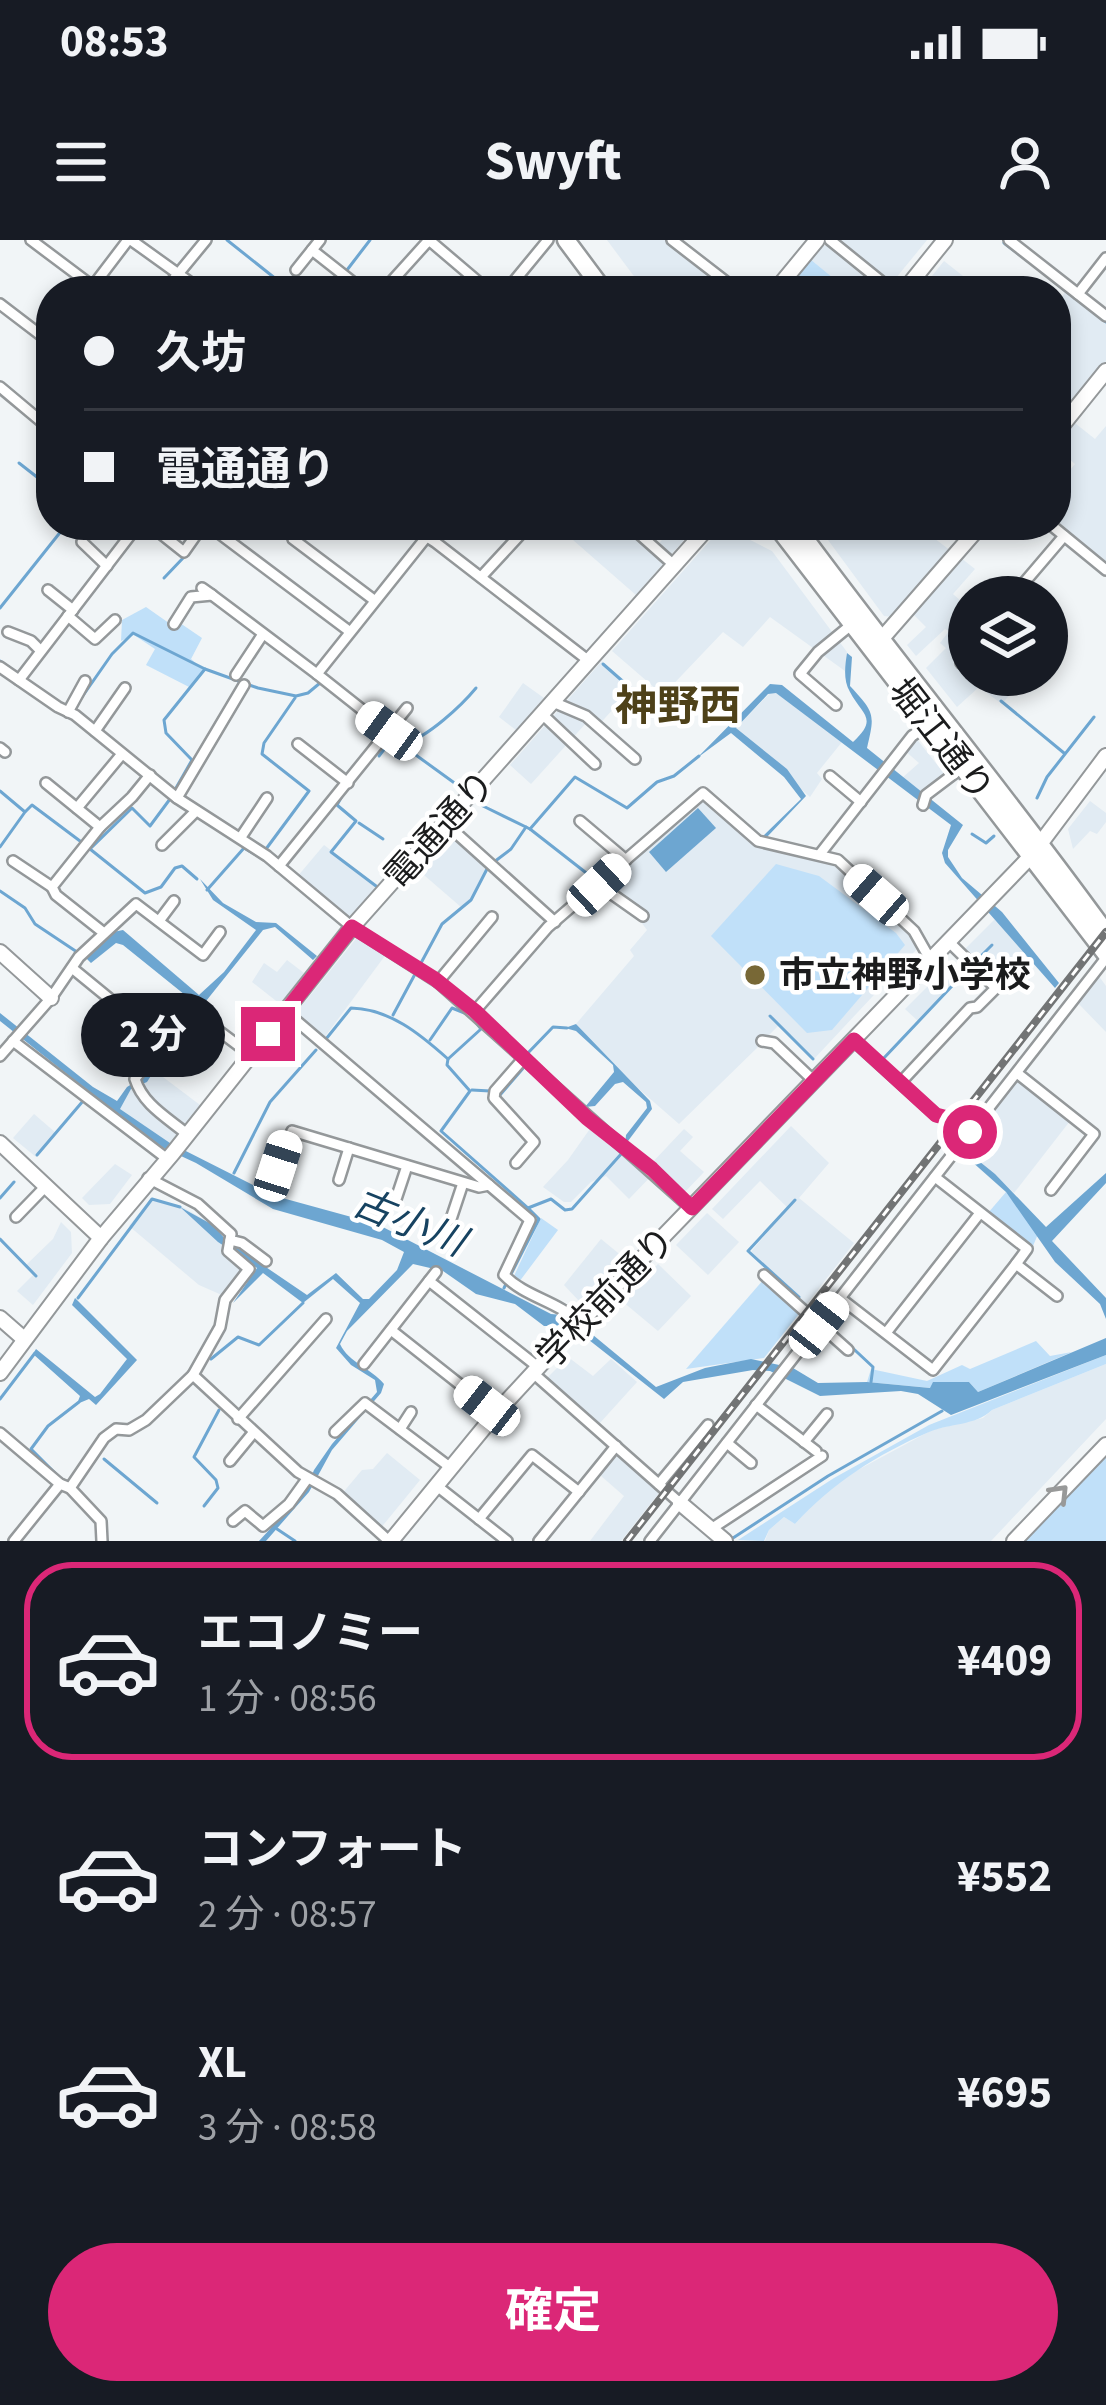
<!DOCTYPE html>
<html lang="ja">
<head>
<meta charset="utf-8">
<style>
	:root { --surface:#171b24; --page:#20242c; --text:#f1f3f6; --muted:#9ea1a6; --line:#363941; --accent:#db2777 }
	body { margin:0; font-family:"Source Sans 3","Noto Sans JP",sans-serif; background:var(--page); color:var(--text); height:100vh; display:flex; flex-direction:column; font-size:45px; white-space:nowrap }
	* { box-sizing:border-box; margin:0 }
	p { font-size:39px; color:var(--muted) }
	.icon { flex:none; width:66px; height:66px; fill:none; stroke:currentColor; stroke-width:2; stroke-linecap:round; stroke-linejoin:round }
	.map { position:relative; height:1301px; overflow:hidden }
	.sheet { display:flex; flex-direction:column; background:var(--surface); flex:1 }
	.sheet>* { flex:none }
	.top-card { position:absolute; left:36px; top:36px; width:1035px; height:264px; border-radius:48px; box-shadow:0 6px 18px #0003; display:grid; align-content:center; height:264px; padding:0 48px; background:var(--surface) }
	.tools { position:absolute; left:948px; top:336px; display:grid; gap:24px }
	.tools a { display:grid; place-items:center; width:120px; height:120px; border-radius:50%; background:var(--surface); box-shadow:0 6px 18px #0003; font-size:60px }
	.end { position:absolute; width:54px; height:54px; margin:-27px; border:15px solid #db2777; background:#fff; box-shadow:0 0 0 6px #fff }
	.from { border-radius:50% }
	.bubble { position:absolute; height:84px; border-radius:42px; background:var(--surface); box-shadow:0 6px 18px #0003; font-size:39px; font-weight:700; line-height:84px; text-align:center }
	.car { position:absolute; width:36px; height:72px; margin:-36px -18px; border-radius:15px; box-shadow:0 0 9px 3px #0007; background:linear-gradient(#fff 24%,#345 0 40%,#fff 0 76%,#345 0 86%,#fff 0) }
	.top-card b { display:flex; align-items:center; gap:42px; height:114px; font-size:45px }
	.top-card b+b { border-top:3px solid var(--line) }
	.top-card i { width:30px; height:30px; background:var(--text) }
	ul { padding:21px 0 0; list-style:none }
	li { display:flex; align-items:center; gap:36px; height:198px; margin:0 24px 18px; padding:0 24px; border:6px solid transparent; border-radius:48px }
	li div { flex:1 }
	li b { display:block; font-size:45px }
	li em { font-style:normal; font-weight:700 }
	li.current { border-color:var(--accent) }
	li>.icon { width:108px; height:108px; stroke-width:1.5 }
	.action { display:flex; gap:24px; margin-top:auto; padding:24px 48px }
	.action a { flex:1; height:138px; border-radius:72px; background:var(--accent); color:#fff; font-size:48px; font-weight:700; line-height:138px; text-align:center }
	.status { display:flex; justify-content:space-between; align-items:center; height:84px; padding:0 60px; background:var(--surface); direction:ltr }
	.status svg { height:33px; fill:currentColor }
	header { display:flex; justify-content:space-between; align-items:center; height:156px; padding:0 48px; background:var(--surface); font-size:54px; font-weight:700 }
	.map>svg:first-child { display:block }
</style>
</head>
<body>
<div class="status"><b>08:53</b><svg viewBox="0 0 49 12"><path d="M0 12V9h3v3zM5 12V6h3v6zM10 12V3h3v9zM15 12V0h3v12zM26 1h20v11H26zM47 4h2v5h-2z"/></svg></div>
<header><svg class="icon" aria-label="menu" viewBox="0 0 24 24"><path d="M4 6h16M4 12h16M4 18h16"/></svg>Swyft<svg class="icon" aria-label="person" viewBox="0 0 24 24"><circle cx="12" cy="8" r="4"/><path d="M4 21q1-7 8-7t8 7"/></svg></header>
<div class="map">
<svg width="1106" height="1301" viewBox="0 0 1106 1301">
	<rect width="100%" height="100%" fill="#f1f5f7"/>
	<!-- built -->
	<g fill="#e1ebf3">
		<polygon points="607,0 667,0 734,51 645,51"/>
		<polygon points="838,0 927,0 891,44"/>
		<polygon points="828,5 884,51 849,51 810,19 820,6"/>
		<polygon points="944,21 982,51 920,51"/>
		<polygon points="1067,50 1106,81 1106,121 1056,183 1056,64"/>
		<polygon points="1071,180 1095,199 1106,186 1106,323 1056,283 1056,247 1075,224 1056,208 1056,199"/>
		<polygon points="572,285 590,285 606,298 618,285 627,285 654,309 675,285 697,285 636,355 565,293"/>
		<polygon points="817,285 925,285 922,289 951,311 893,377 884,376"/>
		<polygon points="723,286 772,311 847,412 845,431 770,377 743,407 723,392 663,455 612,411"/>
		<polygon points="961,318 975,329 953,354 969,368 969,435 1026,435 1002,464 979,447 957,467 926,428 946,408 940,403 949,391 945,389 916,416 907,405 926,387 913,374"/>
		<polygon points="602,421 632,448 596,488 587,482 531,544 510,525"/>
		<polygon points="523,443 544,458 516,490 499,477"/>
		<polygon points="775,452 842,502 817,533 822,539 810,557 793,542 787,529 736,488 769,454"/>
		<polygon points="915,497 947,537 923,555 901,539 919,523 903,509"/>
		<polygon points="703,558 756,603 834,623 911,693 916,710 814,819 779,785 766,798 759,799 758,807 679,884 624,836 576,784 634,716 630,710 647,690 641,682 645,675 606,642"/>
		<polygon points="1090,561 1106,573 1106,582 1097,594 1090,591 1073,609 1068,589"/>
		<polygon points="450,592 488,625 470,659 461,667 417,629"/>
		<polygon points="324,605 378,646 347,679 297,637"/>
		<polygon points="995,679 1028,717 998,747 962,712"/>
		<polygon points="359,695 387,713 324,798 296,773"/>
		<polygon points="287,720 304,733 280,764 252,742 264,723 277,732"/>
		<polygon points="947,727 959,738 918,781 905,769"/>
		<polygon points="1098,735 1106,746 1106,792 1077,762"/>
		<polygon points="155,831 200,865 170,903 119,869 131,849 147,842"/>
		<polygon points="1017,840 1070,881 1014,953 964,907"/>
		<polygon points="34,874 56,893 36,917 13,898"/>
		<polygon points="592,886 654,933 629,959 606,936 591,942 571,962 564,962 543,947 568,920"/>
		<polygon points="791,886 829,923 799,958 854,1003 806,1065 749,1014 788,968 760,941 723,979 712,969"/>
		<polygon points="684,889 693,897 680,911 704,932 683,954 650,925"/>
		<polygon points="115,924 132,935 110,964 89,965 82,958"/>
		<polygon points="151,958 181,966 213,985 245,1029 224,1056 199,1045 129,986"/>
		<polygon points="707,973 739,1002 708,1035 676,1005"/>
		<polygon points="61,982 71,992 72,1013 33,1065 17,1051 33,1035 25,1026 53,999"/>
		<polygon points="601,999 623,1017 580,1062 564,1045"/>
		<polygon points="658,1024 691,1056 658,1091 622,1061"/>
		<polygon points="568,1117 593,1136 611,1119 637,1142 599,1184 547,1138"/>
		<polygon points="1106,1124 1106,1179 991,1301 765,1301 769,1290 784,1277 795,1284 821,1255 856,1231 932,1190 983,1178 992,1170"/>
		<polygon points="387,1213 420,1240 380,1289 341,1255 362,1230 373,1229"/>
		<polygon points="617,1215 659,1253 621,1301 590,1301 624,1256 600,1235"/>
	</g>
	<!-- green -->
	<g fill="#c0e0f9">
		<polygon points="810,19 849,51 802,51 791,42"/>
		<polygon points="146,367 176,388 180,383 202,398 191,419 205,431 191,448 146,425 155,409 134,395 121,401 122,380"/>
		<polygon points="776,624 819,636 896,693 905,705 832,790 807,793 711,696"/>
		<polygon points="1006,952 1038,994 1033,1006 988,973"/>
		<polygon points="541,978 558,990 519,1042 514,1036"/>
		<polygon points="770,1032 806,1065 764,1118 686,1129"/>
		<polygon points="1036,1101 1050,1116 1072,1112 978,1152 969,1142 934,1142 931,1148 867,1142 871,1129 927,1141 962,1125 970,1129"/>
		<path d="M1106,1115V1124L992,1170C975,1186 950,1183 929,1192C878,1214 832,1243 795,1284L784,1277L769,1290L764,1301L738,1300L834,1238L929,1185Z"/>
		<polygon points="1106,1212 1106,1301 1022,1301"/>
	</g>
	<!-- water -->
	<g fill="#6da6d1">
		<path d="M847,413L852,417L850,446C875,473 875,474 867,508L963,585L948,610V617L962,638L1002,672L1059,743L1055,748L945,623L942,613L951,585L776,453L768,454L736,488L787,529L806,556L767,597H762L801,559L784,537L731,493L697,518L770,444L782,445L853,502C879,478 862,475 850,452C843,440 845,426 847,413Z"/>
		<polygon points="698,568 716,588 666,632 649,612"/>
		<path d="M200,639L223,663L256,682L276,683L317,716L313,720L275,687L263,690L174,801L147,842L131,849L120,869L170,903L275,956L377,984L551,1074L562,1075V1079L593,1095L656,1147L705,1128L751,1119L793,1128L818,1143L867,1142L930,1148L933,1142H969L978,1152L1106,1098V1115L951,1175L918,1154L901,1151L820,1156L770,1131L753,1130L683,1142L664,1159L589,1100L556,1086H544L515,1064L476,1054L443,1031L413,1024L347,1091L340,1104C349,1123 371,1128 384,1144L381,1153L332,1210L309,1252L266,1301H259L306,1250L314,1230L332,1204L377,1152L375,1140L351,1125L336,1108L360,1063L333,1039L303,1063L263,1033L233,1063L257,1028L218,1002L180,967L213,985L226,1000L307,1055L336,1033L363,1059H369L397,1030L404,1012L382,1000L273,969L196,923L155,904L0,781V773L93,847L117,861L127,847L143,837L195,763L123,705L116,703L91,723L86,718L113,692L123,690L199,755L224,732L256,690L213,660Z"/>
		<polygon points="576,784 650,861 652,869 625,905 626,895 647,868 646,862 623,842 615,844 595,866 585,867 614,832 613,825 576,791 565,788"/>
		<polygon points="964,909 995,934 1046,987 1106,933 1106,943 1052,1001 1106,1058 1106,1079 1100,1064 1055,1022 1006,952 961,912"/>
		<polygon points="75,1058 137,1120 96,1165 89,1159 77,1164 80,1156 33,1114 36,1109 95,1157 100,1154 127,1119 72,1065"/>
	</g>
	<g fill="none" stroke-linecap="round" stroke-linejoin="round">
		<!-- stream -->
		<g stroke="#6da6d1" stroke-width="3">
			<polyline points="227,0 291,51"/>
			<polyline points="1004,3 1045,34"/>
			<polyline points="347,30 370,0"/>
			<polyline points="733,41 741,48"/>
			<polyline points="1053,41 1106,82"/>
			<polyline points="332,51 341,38"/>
			<polyline points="19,223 51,248"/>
			<polyline points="164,338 184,317"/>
			<polyline points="0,368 66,285"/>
			<polyline points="0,421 17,433"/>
			<polyline points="603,424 643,459 667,473"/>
			<polyline points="27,440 60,463"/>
			<polyline points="334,453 383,492"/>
			<polyline points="1001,461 1064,513"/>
			<polyline points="75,467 112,414 133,393 205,429 258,448 296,456 308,453 320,443 327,447"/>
			<polyline points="391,497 460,547"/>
			<path d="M405,503C427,498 462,465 476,448"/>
			<polyline points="379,516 392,499"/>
			<polyline points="176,548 192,520 166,493 164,480 205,429"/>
			<polyline points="0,551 25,572 0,607"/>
			<polyline points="342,556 337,565 356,581 331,612 376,646"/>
			<polyline points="1037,558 1047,537 1094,477"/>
			<polyline points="170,559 150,586 132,568 90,609 145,653 161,647 175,628 182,626 197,639"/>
			<polyline points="483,566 530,589 594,639"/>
			<polyline points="26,571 32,565 80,601"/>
			<polyline points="359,583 383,599"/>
			<polyline points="530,589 575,537 627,568 657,542 674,536 699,516"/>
			<polyline points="972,594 986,603 994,596"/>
			<polyline points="266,609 309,551 262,514 264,503 295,458"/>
			<polyline points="494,622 511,609 526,587"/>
			<polyline points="207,650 244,608 256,615"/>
			<polyline points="0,651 25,668 35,684 77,712"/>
			<polyline points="976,721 992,705"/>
			<polyline points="393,775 442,684 471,660 487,629"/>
			<polyline points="770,776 813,819"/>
			<path d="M326,799L351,768C390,769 420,794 448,819L447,825L470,851L441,891L528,968"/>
			<polyline points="430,800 452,768 467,774"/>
			<polyline points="528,817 526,815 553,787 567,788"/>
			<polyline points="448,819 481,789 474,780"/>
			<polyline points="883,819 969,728"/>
			<polyline points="472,850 490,851"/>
			<polyline points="500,855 525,826"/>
			<polyline points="37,915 83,861"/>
			<polyline points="234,933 270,862 316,810"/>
			<polyline points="0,958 14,942"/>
			<polyline points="795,960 748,1011 799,1057"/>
			<polyline points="0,999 36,1036"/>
			<polyline points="504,1048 539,979 528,968 551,959 565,970 572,969 622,913"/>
			<polyline points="78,1058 152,959 180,967"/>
			<polyline points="828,1085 873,1127 871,1142"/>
			<polyline points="211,1119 238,1097 259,1105 303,1063"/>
			<polyline points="0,1159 35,1113"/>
			<polyline points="104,1219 157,1263"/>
			<polyline points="64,1242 31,1209 48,1186 79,1162"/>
			<polyline points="204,1266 218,1248 216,1240 194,1217 219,1170"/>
			<polyline points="43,1272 60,1251"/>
			<polyline points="277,1289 295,1301"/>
			<polyline points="733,1298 828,1236 942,1171"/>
		</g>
		<!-- street casing -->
		<g stroke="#94989a" stroke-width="14">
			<g id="street">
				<polyline points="31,0 99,51"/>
				<polyline points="131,0 202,51"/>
				<polyline points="320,0 312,10 364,51"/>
				<polyline points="672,0 738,51"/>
				<polyline points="830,0 893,51"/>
				<polyline points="1009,0 1106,76"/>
				<polyline points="296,30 312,10"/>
				<polyline points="93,46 128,0"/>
				<polyline points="164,51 206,0"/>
				<polyline points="383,51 429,0 489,51"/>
				<polyline points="506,51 548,0"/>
				<polyline points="1078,54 1106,18"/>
				<polyline points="0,64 51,103"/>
				<polyline points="0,147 43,183 51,173"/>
				<polyline points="150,285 184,312 203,285"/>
				<polyline points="208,285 349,391"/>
				<polyline points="408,285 435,302 589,421"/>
				<polyline points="629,285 674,325"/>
				<polyline points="1051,285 1106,330"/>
				<polyline points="293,299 374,360"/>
				<polyline points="82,302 107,326"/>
				<polyline points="481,337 529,285"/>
				<polyline points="48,350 73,370"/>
				<polyline points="212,355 317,434"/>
				<polyline points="1012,357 1064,296"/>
				<polyline points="68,376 95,399 115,380"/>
				<polyline points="174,384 191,357 212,355 202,348"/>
				<polyline points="8,392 31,401 39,409"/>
				<polyline points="961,423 969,413"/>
				<polyline points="0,427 58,467 75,475 177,558 267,616 352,687 438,742 692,969"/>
				<polyline points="236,435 263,394"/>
				<polyline points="19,440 138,285"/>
				<polyline points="553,462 586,476 635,519"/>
				<polyline points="836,465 800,434 818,412 851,385"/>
				<polyline points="68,472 85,441"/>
				<polyline points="542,474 595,524"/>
				<polyline points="95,491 125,448"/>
				<polyline points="389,491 317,434 436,285"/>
				<polyline points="298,504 348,543"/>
				<polyline points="0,508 5,512"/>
				<polyline points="830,536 861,562"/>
				<polyline points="46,543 100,587"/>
				<polyline points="177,558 244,445"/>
				<polyline points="923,565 926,555 963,527"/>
				<polyline points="77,568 122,514"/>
				<polyline points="580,581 626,620"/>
				<polyline points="446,584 555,682"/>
				<polyline points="241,597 267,558"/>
				<polyline points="162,605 196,571"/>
				<polyline points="820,614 912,496 929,484"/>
				<polyline points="13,621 52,647"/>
				<polyline points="279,626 407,468"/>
				<polyline points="599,645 643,676"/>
				<polyline points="159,681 174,661"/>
				<polyline points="104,693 56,655 52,647 100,587 132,557 150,535"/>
				<path d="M72,728L155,796L156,810L135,839C143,865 168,878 188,895"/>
				<polyline points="438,742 492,677"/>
				<polyline points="475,771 548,687 703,553 758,601 838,620 914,691 931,721"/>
				<path d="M286,772L530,980L504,1035C526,1058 559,1061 579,1083"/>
				<polyline points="215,788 251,815"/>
				<polyline points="853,800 936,875 955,881 970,892"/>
				<polyline points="13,801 166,918"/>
				<polyline points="762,801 774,803 814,841"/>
				<polyline points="0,816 51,758 79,717 136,664 203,715 220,692"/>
				<polyline points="1017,833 1094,894 1051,950"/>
				<polyline points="902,841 970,768 977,767 996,748 949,702"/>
				<polyline points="516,923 534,902 494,858 495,851 523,819"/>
				<polyline points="278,926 292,891 479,947 489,945"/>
				<polyline points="148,938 198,964 231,994 230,1000 242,1003 266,1021"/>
				<polyline points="339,940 349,908"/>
				<polyline points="395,962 407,926"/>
				<polyline points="16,977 46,946"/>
				<polyline points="451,979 463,943"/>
				<polyline points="230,1000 228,1011 249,1029 225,1060 220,1087 193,1135 298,1232 337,1254 389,1301"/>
				<polyline points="1016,1024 1057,1056"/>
				<polyline points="764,1035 848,1110"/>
				<polyline points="429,1041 538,1127"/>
				<polyline points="840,1058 933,1130 1016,1024 1027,1009 935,937"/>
				<polyline points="391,1090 496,1173"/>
				<polyline points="886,1093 980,973"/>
				<polyline points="364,1124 436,1032"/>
				<polyline points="533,1133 680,1263"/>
				<polyline points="756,1165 816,1211"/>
				<polyline points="238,1179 326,1079"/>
				<polyline points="400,1189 411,1172"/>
				<polyline points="335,1192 365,1163 451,1228"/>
				<polyline points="0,1193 60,1244 70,1248 101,1281 102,1301"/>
				<polyline points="804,1202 827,1174"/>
				<polyline points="727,1203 751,1223"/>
				<polyline points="230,1221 253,1193"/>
				<polyline points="659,1244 708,1185"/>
				<polyline points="437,1246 507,1301"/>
				<polyline points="70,1248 104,1198 116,1189 129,1190 146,1180 193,1135"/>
				<polyline points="479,1279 532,1215 579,1252"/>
				<polyline points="233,1281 245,1271 263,1286 289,1264 307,1239"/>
				<polyline points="711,1289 822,1216"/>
				<polyline points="14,1301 60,1244"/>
				<polyline points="539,1301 616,1206"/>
				<polyline points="650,1301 1106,718"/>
			</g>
		</g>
		<!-- secondary casing -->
		<g stroke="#94989a" stroke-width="18">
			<g id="secondary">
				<polyline points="775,51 817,0"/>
				<polyline points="904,51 945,0"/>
				<polyline points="1056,193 1106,131"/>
				<polyline points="878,403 981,285"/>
				<polyline points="0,712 51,758"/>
				<polyline points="0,903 101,998"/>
				<polyline points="0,1078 24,1099"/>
				<polyline points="0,1133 101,998 173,913 352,687 710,285"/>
				<polyline points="680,1263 725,1301"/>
				<polyline points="391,1301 496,1173 568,1095 1031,616 1106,516"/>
				<polyline points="1014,1301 1106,1205"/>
			</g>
		</g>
		<!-- highway casing -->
		<g stroke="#94989a" stroke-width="21">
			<g id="highway">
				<polyline points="566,0 604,51"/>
				<polyline points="776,285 1106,714"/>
				<path d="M795,285C896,423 1006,554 1106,693"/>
			</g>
		</g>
		<!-- street -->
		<use href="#street" stroke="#fff" stroke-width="9"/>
		<!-- secondary -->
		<use href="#secondary" stroke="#fff" stroke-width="14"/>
		<!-- highway -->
		<use href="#highway" stroke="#fff" stroke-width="16"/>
		<!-- rail casing -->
		<g stroke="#727475" stroke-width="8">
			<polyline id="rail" points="627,1301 1106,692"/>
		</g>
		<!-- rail -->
		<use href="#rail" stroke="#fff" stroke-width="3" stroke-dasharray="9" stroke-linecap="butt"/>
	</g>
	<!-- one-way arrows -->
	<defs><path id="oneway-chevron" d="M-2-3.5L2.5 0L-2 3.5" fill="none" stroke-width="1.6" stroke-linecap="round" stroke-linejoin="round" transform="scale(3)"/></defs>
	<use stroke="#989999" href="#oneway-chevron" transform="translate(1060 1253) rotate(-46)"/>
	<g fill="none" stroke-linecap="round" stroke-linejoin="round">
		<!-- route -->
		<polyline stroke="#db2777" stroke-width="15" points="268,794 352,687 435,739 475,771 587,878 652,929 692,968 854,800 936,875 955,880 970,892"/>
	</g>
	<!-- markers -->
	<circle fill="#786836" stroke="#fff" stroke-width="4.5" cx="755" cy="735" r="12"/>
	<g text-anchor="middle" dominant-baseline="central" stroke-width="9" stroke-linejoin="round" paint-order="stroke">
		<!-- street labels -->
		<g font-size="36" fill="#1b1c1d" stroke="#fff">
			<text transform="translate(941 500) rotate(52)">堀江通り</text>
			<text transform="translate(440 590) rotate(-48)">電通通り</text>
			<text transform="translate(606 1058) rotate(-46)">学校前通り</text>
		</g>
		<!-- poi labels -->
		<g font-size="36" font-weight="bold" fill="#1b1c1d" stroke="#fff" text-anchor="start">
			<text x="779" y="735">市立神野小学校</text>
		</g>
		<!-- water labels -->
		<g font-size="39" font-style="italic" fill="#174361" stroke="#fff">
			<text transform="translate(409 983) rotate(22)">古小川</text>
		</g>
		<!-- quarter labels -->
		<g font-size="42" font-weight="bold" fill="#4e4119" stroke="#fff">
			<text x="678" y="467">神野西</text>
		</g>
	</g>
</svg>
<div class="tools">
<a><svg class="icon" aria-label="layers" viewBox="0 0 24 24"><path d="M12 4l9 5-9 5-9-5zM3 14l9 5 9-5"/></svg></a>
</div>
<i class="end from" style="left:970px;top:892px"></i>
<i class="end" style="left:268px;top:794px"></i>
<div class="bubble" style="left:81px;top:753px;width:144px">2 分</div>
<i class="car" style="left:389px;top:491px;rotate:306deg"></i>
<i class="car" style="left:599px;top:645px;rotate:47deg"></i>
<i class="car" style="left:876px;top:655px;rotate:311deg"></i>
<i class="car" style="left:278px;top:926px;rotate:18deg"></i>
<i class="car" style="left:819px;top:1085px;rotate:38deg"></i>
<i class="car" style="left:487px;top:1166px;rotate:308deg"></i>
<div class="top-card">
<b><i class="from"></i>久坊</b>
<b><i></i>電通通り</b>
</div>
</div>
<section class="sheet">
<ul>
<li class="current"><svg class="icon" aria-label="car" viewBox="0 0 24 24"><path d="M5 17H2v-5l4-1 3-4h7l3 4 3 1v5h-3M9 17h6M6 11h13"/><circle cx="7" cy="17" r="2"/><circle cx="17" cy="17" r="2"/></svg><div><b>エコノミー</b><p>1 分 · 08:56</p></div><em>¥409</em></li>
<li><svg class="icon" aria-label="car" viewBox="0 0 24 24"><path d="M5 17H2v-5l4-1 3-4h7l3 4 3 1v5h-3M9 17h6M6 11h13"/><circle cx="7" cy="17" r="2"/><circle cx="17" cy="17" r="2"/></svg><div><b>コンフォート</b><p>2 分 · 08:57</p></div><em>¥552</em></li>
<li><svg class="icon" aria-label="car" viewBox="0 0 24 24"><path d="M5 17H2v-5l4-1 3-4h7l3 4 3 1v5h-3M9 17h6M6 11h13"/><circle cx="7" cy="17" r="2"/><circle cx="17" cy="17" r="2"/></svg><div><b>XL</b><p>3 分 · 08:58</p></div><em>¥695</em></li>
</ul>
<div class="action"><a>確定</a></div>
</section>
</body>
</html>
